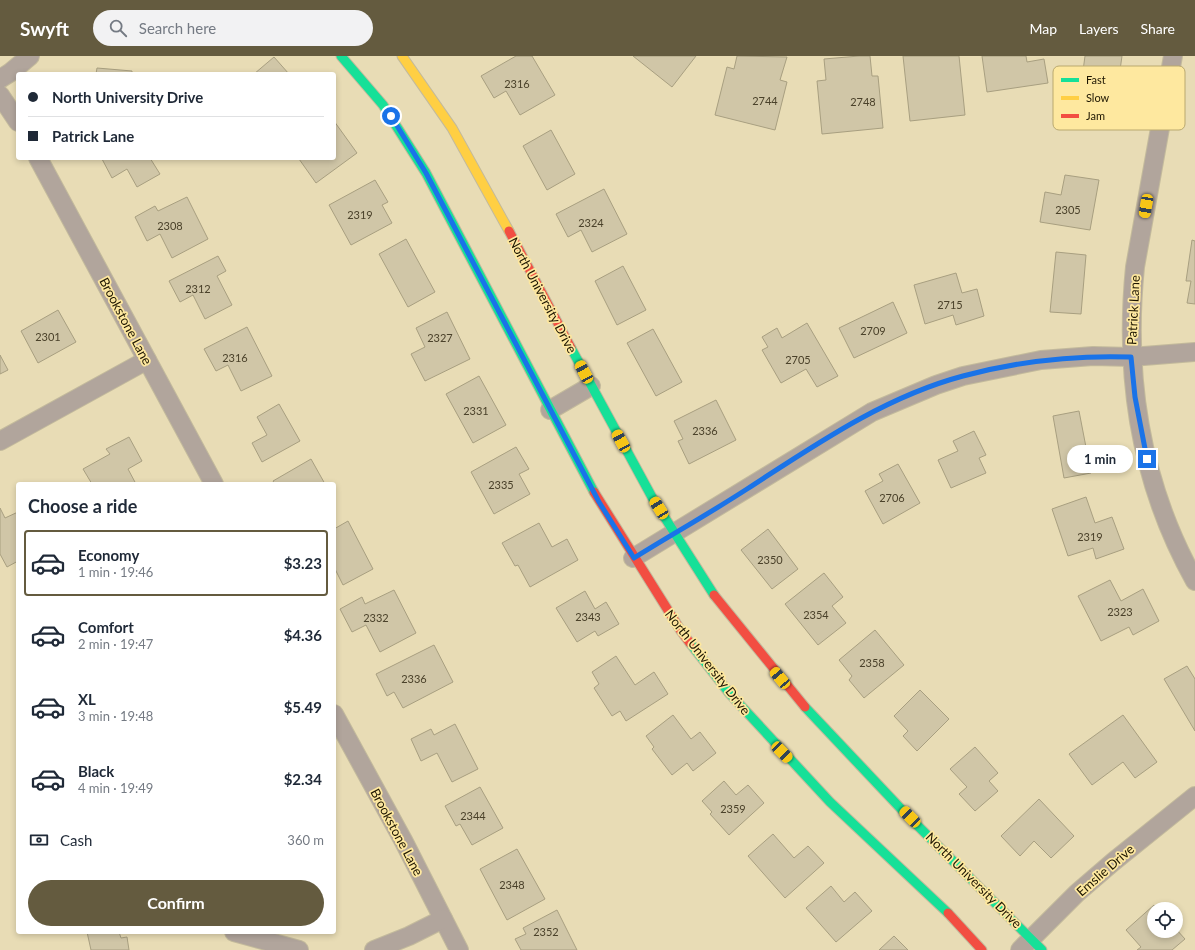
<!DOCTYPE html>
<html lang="en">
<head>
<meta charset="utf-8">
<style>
	:root { --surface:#fff; --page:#f2f2f3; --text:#1f2937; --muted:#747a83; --line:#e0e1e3; --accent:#645b3f }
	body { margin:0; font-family:Lato,sans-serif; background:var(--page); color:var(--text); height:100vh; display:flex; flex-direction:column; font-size:15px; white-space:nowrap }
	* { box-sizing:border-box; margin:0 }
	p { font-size:13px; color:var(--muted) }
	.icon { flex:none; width:22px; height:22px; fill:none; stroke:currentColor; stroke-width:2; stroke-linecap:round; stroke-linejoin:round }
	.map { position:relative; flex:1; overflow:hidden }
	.details { position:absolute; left:16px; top:426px; width:320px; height:452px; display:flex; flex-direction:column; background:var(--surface); border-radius:4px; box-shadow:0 2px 6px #0003 }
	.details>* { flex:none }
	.hud { position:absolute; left:16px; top:16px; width:320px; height:88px; border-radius:4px; box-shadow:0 2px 6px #0003; display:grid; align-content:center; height:88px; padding:0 12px; background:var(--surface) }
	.fabs { position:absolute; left:1147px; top:846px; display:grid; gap:8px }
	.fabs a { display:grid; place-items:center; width:36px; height:36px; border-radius:50%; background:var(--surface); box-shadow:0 2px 6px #0003; font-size:20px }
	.end { position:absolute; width:18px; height:18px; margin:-9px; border:5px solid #1a73e8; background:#fff; box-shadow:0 0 0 2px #fff }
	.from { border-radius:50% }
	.bubble { position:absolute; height:28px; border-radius:14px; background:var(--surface); box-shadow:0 2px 6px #0003; font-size:13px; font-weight:700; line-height:28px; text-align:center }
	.car { position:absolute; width:12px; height:24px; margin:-12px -6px; border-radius:5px; box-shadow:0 0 3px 1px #0007; background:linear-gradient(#f5c518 24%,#345 0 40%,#f5c518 0 76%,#345 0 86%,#f5c518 0) }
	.hud b { display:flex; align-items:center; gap:14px; height:38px; font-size:15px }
	.hud b+b { border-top:1px solid var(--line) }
	.hud i { width:10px; height:10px; background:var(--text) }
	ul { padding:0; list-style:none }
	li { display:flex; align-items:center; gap:12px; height:66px; margin:0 8px 6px; padding:0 4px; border:2px solid transparent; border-radius:4px }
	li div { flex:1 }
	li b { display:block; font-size:15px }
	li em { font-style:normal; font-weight:700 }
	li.active { border-color:var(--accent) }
	li>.icon { width:36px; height:36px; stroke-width:1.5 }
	h2 { padding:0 12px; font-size:18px; line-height:48px }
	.pay { display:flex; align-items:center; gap:10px; height:44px; padding:0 12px; font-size:15px }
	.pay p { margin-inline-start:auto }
	.primary-button { display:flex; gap:8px; margin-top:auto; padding:8px 12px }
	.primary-button a { flex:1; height:46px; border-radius:24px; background:var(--accent); color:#fff; font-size:16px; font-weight:700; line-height:46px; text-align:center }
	header { display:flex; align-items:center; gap:24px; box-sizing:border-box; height:56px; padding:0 20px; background:var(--accent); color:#fff }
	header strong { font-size:19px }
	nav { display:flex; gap:22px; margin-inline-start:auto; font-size:14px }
	.search { width:280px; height:36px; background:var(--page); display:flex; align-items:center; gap:10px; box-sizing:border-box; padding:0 14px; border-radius:22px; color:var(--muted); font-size:15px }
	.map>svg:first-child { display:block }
</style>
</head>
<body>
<header>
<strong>Swyft</strong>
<div class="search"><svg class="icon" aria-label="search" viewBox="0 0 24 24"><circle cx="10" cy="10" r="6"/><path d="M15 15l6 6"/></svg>Search here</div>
<nav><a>Map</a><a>Layers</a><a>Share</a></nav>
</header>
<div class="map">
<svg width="1195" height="894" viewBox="0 0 1195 894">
	<rect width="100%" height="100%" fill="#e8dcb5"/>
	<!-- building -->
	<g fill="#d0c6a7" stroke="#a89f80">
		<polygon points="516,0 532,0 555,39 520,59 506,35 494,42 481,20"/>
		<polygon points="633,0 696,0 672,31"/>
		<polygon points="737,0 787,1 780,24 787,26 775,74 715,59 727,11 734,13"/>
		<polygon points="859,0 870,0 872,20 878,20 883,72 822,78 817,25 826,24 824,3"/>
		<polygon points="903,0 959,0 965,59 910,65"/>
		<polygon points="982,0 1026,0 1027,6 1044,3 1048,27 987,36"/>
		<polygon points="1085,0 1122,0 1114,57 1078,52"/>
		<polygon points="274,1 289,18 254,18"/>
		<polygon points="97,12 132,15 132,18 96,18"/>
		<polygon points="334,65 357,97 316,127 299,103 334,102"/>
		<polygon points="551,74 575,118 547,134 523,90"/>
		<polygon points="104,102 150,102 160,118 137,131 127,113 112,122 102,103"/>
		<polygon points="1065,119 1099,124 1090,174 1040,166 1045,136 1061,139"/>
		<polygon points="375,124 388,146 382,149 392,167 351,189 329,149"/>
		<polygon points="604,133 627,178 592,196 581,174 568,181 556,158"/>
		<polygon points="187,141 208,183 172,202 160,178 147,185 135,161 155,150 158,155"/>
		<polygon points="406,183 435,236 408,251 379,198"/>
		<polygon points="1192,184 1195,185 1195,248 1187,247 1191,225 1186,225"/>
		<polygon points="1056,196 1086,199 1081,258 1050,256"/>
		<polygon points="218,200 226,215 217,220 232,249 205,263 193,239 180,246 169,225"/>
		<polygon points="623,210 646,254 617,269 595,225"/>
		<polygon points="956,217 962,237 977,233 984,260 956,269 953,259 925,268 914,229"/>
		<polygon points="893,246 907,277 854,302 839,272"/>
		<polygon points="58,254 76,286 38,307 21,275"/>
		<polygon points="447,256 470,303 425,325 411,298 425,291 416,272"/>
		<polygon points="807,267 838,320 817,331 806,313 781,327 762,294 768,291 762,281 777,272 782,282"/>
		<polygon points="247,271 272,320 241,335 228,309 216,315 204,293"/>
		<polygon points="653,273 682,326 656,340 627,287"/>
		<polygon points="0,299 8,314 0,318"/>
		<polygon points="479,320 506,369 473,387 446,338"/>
		<polygon points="716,344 736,384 689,408 678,385 683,383 674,365"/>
		<polygon points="279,348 300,385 262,406 252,387 267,379 257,361"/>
		<polygon points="1079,355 1091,417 1064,422 1053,360"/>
		<polygon points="974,375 986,399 979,402 986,417 951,432 938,404 958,395 953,385"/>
		<polygon points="129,381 142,405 128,413 136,428 92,428 83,413 110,398 106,393"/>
		<polygon points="516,391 529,413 519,418 530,438 494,458 471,416"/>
		<polygon points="311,403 325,428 275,428 273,425"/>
		<polygon points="898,408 920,447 883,468 865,435 883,425 879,418"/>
		<polygon points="1086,441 1095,467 1112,461 1124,493 1096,503 1093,492 1068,500 1052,453"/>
		<polygon points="0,452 5,462 18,456 18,505 7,511 0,498"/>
		<polygon points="348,465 373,513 343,529 334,511 334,473"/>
		<polygon points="539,467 552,491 567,483 578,504 530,531 518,509 515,510 502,487"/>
		<polygon points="768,473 798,513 772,533 741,494"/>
		<polygon points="824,517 843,541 832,550 846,567 818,589 785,548"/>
		<polygon points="1110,524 1121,545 1143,533 1159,565 1133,579 1129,571 1101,585 1078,540"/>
		<polygon points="394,534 416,577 380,596 366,569 352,576 340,553 362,541 365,548"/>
		<polygon points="585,535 595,553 606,546 619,568 598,580 595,575 577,586 556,552"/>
		<polygon points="875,574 904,609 864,642 849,624 852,620 839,604"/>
		<polygon points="434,589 453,626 403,652 394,636 387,640 376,618"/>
		<polygon points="616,600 635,629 654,616 668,638 626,665 620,655 612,660 594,632 599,628 592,616"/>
		<polygon points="1187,610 1195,623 1195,675 1164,623"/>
		<polygon points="920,634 949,663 917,695 903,680 908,675 894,660"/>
		<polygon points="673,659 691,683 700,676 716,697 693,715 687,707 672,719 652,693 654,691 646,680"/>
		<polygon points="1123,659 1157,706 1135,722 1123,706 1092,729 1069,698"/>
		<polygon points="455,668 478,713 452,726 437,697 421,705 411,683 431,673 434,679"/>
		<polygon points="975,691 998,717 989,725 998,735 975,755 959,738 967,731 950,713"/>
		<polygon points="724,725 736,739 748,729 764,747 729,779 710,758 712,756 702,745"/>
		<polygon points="480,731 503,772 472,789 460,768 456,770 445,750"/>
		<polygon points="1039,743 1074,780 1051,802 1034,785 1020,800 1001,780"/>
		<polygon points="773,778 794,802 808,790 824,807 785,842 748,800"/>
		<polygon points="517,793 545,843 507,864 480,813"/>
		<polygon points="831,830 844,846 855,836 872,855 836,886 806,852"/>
		<polygon points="1154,849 1158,853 1154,853 1154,875 1176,875 1176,873 1185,883 1172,894 1137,894 1141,891 1126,874"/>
		<polygon points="557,854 577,894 521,894 515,883 526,878 523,872"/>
		<polygon points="87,876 119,876 121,882 127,881 129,894 91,894"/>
		<polygon points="894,880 908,894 879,894"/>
	</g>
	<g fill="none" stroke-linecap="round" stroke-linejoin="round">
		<!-- street casing -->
		<g stroke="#c3ba9c" stroke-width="20">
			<g id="street">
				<path d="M1173,0L1135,211C1124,321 1140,427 1195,525"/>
				<polyline points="0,23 11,16 30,0"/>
				<polyline points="0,39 18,66"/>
				<polyline points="38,102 214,428"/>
				<polyline points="550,354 591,330"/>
				<polyline points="0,385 147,304"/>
				<polyline points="633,502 872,356 936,329 963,320 1041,304 1093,300 1131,301 1195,296"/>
				<polyline points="334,658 404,786 459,894"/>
				<polyline points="234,876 299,894"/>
				<polyline points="374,894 409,880 443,863"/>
				<polyline points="1020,894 1077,837 1113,806 1195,740"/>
			</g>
		</g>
		<!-- fast casing -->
		<g stroke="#c3ba9c" stroke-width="11">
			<g id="fast">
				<polyline points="341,0 383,49 426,117 594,436"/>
				<polyline points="571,292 653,443 714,539"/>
				<polyline points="690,587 730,638 830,746 948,857"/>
				<polyline points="805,651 904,756 1042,894"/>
			</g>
		</g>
		<!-- slow casing -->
		<g stroke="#c3ba9c" stroke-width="11">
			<polyline id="slow" points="402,0 452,72 509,175"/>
		</g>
		<!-- jam casing -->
		<g stroke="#c3ba9c" stroke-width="11">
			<g id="jam">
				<polyline points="509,175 571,292"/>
				<polyline points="594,436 681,575 690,587"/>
				<polyline points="714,539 805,651"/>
				<polyline points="948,857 982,894"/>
			</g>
		</g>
		<!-- street -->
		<use href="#street" stroke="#b1a59c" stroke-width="18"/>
		<!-- fast -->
		<use href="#fast" stroke="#16e098" stroke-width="9"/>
		<!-- slow -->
		<use href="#slow" stroke="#ffcf43" stroke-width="9"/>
		<!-- jam -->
		<use href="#jam" stroke="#f24e42" stroke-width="9"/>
	</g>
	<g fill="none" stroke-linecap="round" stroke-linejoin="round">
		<!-- route -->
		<path stroke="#1a73e8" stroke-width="5" d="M391,60L426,117L599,446L634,502C671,479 710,457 747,433C815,389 884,341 963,320C1019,305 1074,299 1131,301L1135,341L1147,403"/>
	</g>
	<g text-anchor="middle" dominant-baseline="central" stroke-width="3.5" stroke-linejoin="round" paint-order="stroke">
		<!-- number labels -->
		<g font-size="11" fill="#4a412a">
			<text x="517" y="27">2316</text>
			<text x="765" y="44">2744</text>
			<text x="863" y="45">2748</text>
			<text x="1068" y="153">2305</text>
			<text x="360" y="158">2319</text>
			<text x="591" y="166">2324</text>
			<text x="170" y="169">2308</text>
			<text x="198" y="232">2312</text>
			<text x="950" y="248">2715</text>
			<text x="873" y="274">2709</text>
			<text x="48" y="280">2301</text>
			<text x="440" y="281">2327</text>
			<text x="235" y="301">2316</text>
			<text x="798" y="303">2705</text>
			<text x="476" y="354">2331</text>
			<text x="705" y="374">2336</text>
			<text x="501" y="428">2335</text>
			<text x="892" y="441">2706</text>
			<text x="1090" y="480">2319</text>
			<text x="770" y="503">2350</text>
			<text x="1120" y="555">2323</text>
			<text x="816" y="558">2354</text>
			<text x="588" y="560">2343</text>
			<text x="376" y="561">2332</text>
			<text x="872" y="606">2358</text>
			<text x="414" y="622">2336</text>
			<text x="733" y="752">2359</text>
			<text x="473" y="759">2344</text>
			<text x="512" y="828">2348</text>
			<text x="546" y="875">2352</text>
		</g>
		<!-- street labels -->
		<g font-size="13" fill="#1d1500" stroke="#fee89f">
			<text transform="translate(543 239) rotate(62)">North University Drive</text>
			<text transform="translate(1133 254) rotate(-87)">Patrick Lane</text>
			<text transform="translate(126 265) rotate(62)">Brookstone Lane</text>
			<text transform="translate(708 606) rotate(52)">North University Drive</text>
			<text transform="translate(397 776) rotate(62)">Brookstone Lane</text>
			<text transform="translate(1105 814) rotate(-41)">Emslie Drive</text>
			<text transform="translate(974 824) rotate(45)">North University Drive</text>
		</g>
	</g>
	<!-- legend -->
	<rect x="1053" y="10" width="132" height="64" rx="6" fill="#fee89f" stroke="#baa96f" stroke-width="1"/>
	<rect x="1061" y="22" width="18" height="4" fill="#16e098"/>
	<rect x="1061" y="40" width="18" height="4" fill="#ffcf43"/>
	<rect x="1061" y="58" width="18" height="4" fill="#f24e42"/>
	<g font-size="11" fill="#1d1500">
		<text x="1086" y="28">Fast</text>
		<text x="1086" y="46">Slow</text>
		<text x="1086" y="64">Jam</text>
	</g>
</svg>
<div class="fabs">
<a><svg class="icon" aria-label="locate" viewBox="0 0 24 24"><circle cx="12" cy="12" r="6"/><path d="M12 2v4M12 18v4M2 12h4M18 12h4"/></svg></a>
</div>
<i class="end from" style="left:391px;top:60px"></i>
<i class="end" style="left:1147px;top:403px"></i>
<div class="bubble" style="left:1067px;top:389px;width:66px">1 min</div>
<i class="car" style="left:1146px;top:150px;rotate:190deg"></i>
<i class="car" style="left:584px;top:316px;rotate:332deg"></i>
<i class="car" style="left:621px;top:385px;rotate:331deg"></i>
<i class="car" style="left:659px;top:452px;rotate:328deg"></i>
<i class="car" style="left:780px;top:622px;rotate:320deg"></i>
<i class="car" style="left:782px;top:696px;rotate:136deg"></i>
<i class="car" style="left:910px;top:761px;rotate:315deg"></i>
<div class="hud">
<b><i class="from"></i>North University Drive</b>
<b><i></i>Patrick Lane</b>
</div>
<section class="details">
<h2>Choose a ride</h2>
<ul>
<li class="active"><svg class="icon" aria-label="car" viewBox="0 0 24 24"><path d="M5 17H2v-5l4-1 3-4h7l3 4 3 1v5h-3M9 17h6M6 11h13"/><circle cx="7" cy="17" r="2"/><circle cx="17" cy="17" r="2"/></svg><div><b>Economy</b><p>1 min · 19:46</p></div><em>$3.23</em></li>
<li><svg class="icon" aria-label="car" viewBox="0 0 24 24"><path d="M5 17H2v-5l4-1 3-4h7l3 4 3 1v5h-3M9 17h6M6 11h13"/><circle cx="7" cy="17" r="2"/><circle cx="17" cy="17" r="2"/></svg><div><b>Comfort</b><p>2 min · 19:47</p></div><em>$4.36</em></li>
<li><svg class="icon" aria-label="car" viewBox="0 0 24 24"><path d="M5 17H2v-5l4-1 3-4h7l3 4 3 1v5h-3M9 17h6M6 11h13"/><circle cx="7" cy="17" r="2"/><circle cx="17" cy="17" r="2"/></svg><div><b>XL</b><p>3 min · 19:48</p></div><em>$5.49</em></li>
<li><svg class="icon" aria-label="car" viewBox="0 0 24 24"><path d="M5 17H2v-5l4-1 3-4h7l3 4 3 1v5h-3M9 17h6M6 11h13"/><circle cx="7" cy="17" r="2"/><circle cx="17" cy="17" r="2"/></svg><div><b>Black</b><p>4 min · 19:49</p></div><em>$2.34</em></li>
</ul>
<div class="pay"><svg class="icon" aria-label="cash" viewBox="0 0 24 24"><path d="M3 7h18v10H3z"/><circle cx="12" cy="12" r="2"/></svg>Cash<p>360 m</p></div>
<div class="primary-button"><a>Confirm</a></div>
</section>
</div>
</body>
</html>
